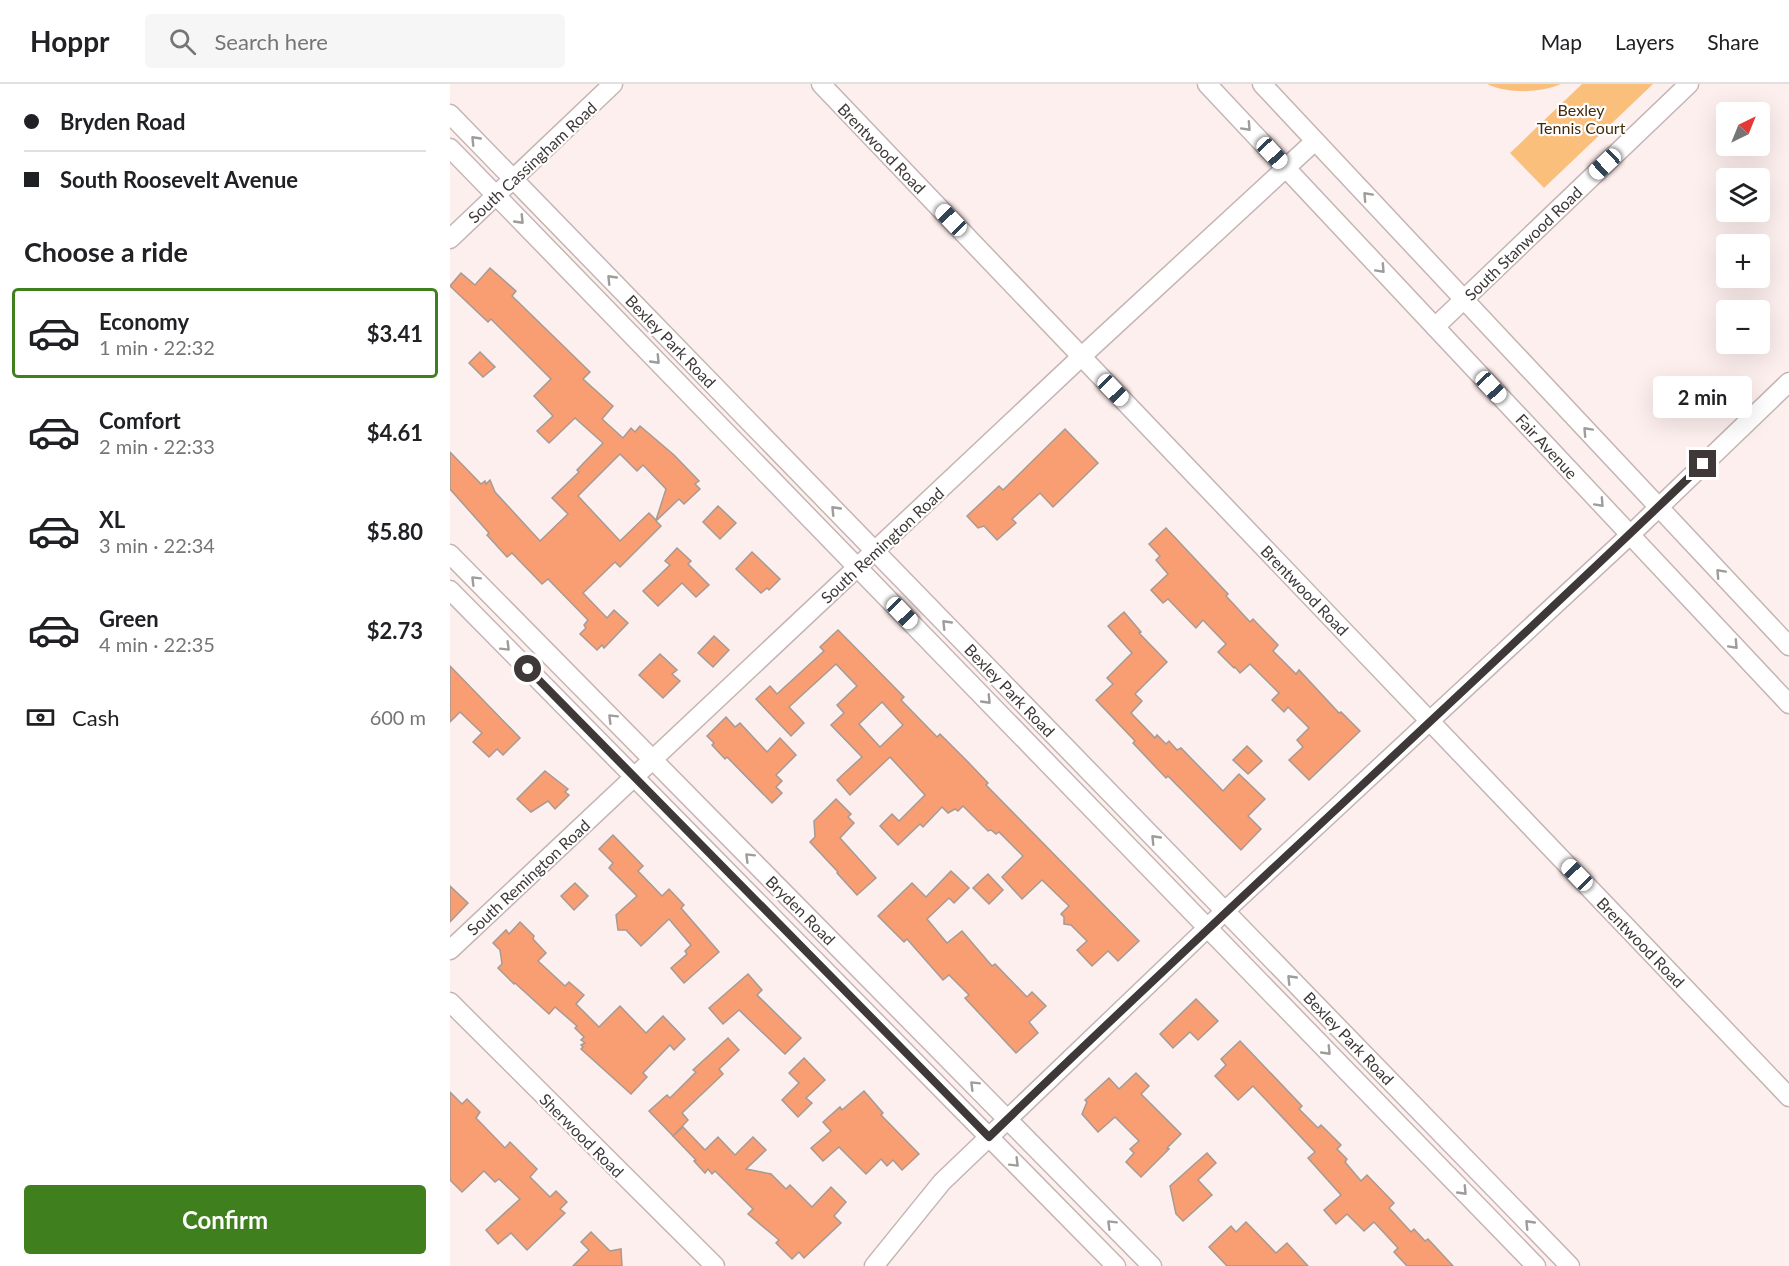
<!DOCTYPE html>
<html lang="en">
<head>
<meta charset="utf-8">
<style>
	:root { --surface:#fff; --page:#f6f6f6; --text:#202124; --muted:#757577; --line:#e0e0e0; --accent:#407f1e }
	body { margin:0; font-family:Lato,sans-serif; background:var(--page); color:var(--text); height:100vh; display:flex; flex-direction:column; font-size:22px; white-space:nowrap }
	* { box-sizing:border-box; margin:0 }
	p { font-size:20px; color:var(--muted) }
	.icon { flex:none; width:33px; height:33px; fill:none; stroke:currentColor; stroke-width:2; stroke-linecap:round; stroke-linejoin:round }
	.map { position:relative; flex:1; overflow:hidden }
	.panel { display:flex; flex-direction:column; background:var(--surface); width:450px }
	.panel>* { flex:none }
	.guide { display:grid; align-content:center; height:132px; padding:0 24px; background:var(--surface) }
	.needle { width:39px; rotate:43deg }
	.buttons { position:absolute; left:1266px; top:18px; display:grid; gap:12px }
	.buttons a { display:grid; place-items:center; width:54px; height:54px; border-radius:6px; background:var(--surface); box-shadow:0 6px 24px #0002; font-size:30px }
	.end { position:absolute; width:27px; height:27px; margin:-14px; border:8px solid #3f3838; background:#fff; box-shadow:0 0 0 3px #fff }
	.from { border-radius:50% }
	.bubble { position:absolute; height:42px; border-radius:6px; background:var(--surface); box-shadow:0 6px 24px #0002; font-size:20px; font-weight:700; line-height:42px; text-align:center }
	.car { position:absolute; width:18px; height:36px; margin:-18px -9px; border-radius:8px; box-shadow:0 0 4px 2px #0007; background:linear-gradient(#fff 24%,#345 0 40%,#fff 0 76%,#345 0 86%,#fff 0) }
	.guide b { display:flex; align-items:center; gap:21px; height:57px; font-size:22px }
	.guide b+b { border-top:2px solid var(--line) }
	.guide i { width:15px; height:15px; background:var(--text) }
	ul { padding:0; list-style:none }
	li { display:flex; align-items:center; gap:18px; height:90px; margin:0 12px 9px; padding:0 12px; border:3px solid transparent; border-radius:6px }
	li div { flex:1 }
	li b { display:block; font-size:22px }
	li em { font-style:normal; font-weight:700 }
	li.selected { border-color:var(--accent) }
	li>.icon { width:54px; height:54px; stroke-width:1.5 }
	h2 { padding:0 24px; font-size:27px; line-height:72px }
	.pay { display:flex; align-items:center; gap:15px; height:66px; padding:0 24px; font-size:22px }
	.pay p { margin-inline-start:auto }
	.button { display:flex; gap:12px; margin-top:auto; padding:12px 24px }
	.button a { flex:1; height:69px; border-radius:6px; background:var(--accent); color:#fff; font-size:24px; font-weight:700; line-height:69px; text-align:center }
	header { display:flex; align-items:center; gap:36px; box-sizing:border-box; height:84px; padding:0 30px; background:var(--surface); border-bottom:2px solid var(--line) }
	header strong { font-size:28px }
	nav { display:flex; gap:33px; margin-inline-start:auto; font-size:21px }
	.search { width:420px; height:54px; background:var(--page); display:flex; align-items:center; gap:15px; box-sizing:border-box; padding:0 21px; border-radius:6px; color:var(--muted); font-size:22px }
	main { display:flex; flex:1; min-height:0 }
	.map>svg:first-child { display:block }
</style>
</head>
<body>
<header>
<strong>Hoppr</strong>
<div class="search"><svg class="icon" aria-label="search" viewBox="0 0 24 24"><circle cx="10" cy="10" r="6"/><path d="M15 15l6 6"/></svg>Search here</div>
<nav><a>Map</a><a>Layers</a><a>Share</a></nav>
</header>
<main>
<section class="panel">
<div class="guide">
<b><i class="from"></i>Bryden Road</b>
<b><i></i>South Roosevelt Avenue</b>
</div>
<h2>Choose a ride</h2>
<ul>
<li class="selected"><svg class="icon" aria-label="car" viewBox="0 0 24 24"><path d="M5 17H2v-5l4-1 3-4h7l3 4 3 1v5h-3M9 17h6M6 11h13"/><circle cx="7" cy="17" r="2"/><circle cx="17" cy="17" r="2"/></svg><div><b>Economy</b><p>1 min · 22:32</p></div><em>$3.41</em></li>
<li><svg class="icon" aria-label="car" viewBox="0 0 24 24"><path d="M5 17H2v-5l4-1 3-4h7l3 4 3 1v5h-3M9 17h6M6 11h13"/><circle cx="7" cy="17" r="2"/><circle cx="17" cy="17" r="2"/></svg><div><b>Comfort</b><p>2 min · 22:33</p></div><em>$4.61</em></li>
<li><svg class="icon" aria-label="car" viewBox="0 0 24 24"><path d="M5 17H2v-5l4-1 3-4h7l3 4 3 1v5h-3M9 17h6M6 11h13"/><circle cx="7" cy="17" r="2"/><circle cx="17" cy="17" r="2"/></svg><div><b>XL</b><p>3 min · 22:34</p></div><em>$5.80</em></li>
<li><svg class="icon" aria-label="car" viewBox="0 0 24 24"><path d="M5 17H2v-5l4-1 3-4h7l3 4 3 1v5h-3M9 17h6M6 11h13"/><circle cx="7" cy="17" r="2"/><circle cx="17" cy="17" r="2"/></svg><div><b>Green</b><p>4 min · 22:35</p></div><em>$2.73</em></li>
</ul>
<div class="pay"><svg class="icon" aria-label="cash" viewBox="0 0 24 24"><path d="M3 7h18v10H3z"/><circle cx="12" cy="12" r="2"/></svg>Cash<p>600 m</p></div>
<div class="button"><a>Confirm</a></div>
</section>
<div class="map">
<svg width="1339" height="1182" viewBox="0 0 1339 1182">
	<rect width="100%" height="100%" fill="#fdefee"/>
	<!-- green -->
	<g fill="#fbbf7c">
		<path d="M1037,0H1111C1090,9 1059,10 1037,0Z"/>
		<polygon points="1132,0 1203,0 1094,104 1060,69"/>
	</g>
	<!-- building -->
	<g fill="#f99e72" stroke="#a79993" stroke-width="1.5" fill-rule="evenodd">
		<path d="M40,184L66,207L62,212L140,288L133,295L163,322L152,335L173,354L181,344L185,348L190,342L224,371L249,397L245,400L250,405L234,420L229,415L206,437L211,442L170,483L165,478L133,509L157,534L164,526L178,539L154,564L152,561L147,566L130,550L136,544L134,541L138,536L98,495L92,500L62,469L57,473L37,451L39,449L0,405V368L31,400L35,397L36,400L40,396L45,408L90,457L118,430L102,414L129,388L127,386L153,359L125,334L99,359L87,347L103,332L84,312L101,295L41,235L38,238L0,202L11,189L25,201ZM170,370L187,387L193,381L216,405L206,436L199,429L170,457L128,412Z"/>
		<polygon points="30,268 45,283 33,293 19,279"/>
		<polygon points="615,345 648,379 603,423 590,409 562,435 566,439 547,456 534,442 528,444 517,432 549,402 553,406"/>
		<polygon points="268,422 286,439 270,455 253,438"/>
		<polygon points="716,444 778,510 776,512 800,538 803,535 828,561 823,567 846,590 849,586 889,629 891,628 910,647 859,696 839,676 853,663 847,656 859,644 838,623 834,628 822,616 829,609 800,580 790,589 785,583 784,584 768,568 776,560 753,536 746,544 718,515 713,519 701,506 718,490 706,476 710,472 699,460"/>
		<polygon points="227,464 241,477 238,480 259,501 246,513 232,499 208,522 193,507 220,481 215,477"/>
		<polygon points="302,468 330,495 319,506 317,504 311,509 286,485"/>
		<polygon points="674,528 691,548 689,549 717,578 685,610 692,617 681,629 705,654 707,651 716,660 719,657 727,666 731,664 773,707 789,690 815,715 798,732 811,745 791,766 718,692 716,694 683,659 685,657 646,616 663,600 657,594 682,569 658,542"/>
		<path d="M388,546L454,613L451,616L487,653L490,650L519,679L538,699L536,701L689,857L668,877L658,867L642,882L627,866L637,857L621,841L614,840V833L611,830L619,822L592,796L572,815L552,793L573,772L549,748L546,750L541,746L538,747L513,722L508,727L505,725L498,729L492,723L473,743L470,740L448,761L430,742L442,730L449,737L475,711L440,673L400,711L387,696L412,673L381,641L394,629L387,621L407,602L386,580L339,623L354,639L341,652L306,615L320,602L327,610L374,567L370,563ZM432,618L453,641L430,663L409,640Z"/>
		<polygon points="264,552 279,566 263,583 248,569"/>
		<polygon points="210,570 227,586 222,590 230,597 213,614 189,591"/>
		<polygon points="0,582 70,654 53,671 47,665 39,673 23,658 32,649 10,628 0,638"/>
		<polygon points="276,633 285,643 290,639 317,668 330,654 346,671 326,691 332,697 326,703 332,709 322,719 277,673 275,675 262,661 264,659 257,652"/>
		<polygon points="797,662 812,677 798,690 783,676"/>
		<polygon points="95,687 118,705 115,708 119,711 105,725 98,717 81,728 67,715"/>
		<polygon points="386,715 401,730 398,733 404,739 390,754 426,794 407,811 387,789 388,788 360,758 365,753 364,737"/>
		<polygon points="163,751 193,782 188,787 212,812 219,805 234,821 231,824 269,868 234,899 221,884 237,870 235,867 241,861 219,835 191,862 176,846 168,846 166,831 187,812 159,784 163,779 149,765"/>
		<polygon points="501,787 519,804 504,819 499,814 477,835 497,859 512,847 542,882 545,880 577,913 582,908 596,922 579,938 588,949 566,969 515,914 519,911 499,891 493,896 457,855 454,858 428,832 462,799 476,813"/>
		<polygon points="538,790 553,806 539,820 523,804"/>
		<polygon points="125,799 138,812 124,826 111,812"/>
		<polygon points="0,802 18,819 0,838"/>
		<polygon points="70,838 84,852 83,855 96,869 88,877 115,902 119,898 134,911 126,920 149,943 170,922 196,949 213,932 235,955 224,966 220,961 193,989 197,993 181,1010 131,965 133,963 131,961 135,959 131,956 134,953 125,944 127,942 105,923 99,930 65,899 64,900 48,884 52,880 50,866 43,859 56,846 59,850"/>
		<polygon points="298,890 312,906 307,911 351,954 335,970 289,926 273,940 259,924"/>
		<polygon points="746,915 768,937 748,956 740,948 723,964 710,950"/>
		<polygon points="278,954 289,966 269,985 273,990 232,1029 238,1036 223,1052 199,1027 217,1011 220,1014 246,988 243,986"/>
		<polygon points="790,957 852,1022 849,1025 868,1044 871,1041 891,1061 887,1065 897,1075 895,1078 911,1097 917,1091 944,1119 939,1124 961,1148 964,1145 975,1157 978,1155 1003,1182 957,1182 944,1168 948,1164 924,1138 914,1147 897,1130 886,1140 874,1126 891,1111 858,1074 865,1068 803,1002 788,1016 765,992 776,981 771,975"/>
		<polygon points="354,974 375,996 356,1014 362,1019 348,1033 332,1016 349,999 339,989"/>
		<polygon points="686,989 699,1002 691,1010 731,1050 717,1064 719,1065 691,1093 676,1078 684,1069 680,1065 689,1057 665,1033 648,1048 632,1030 637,1018 635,1016 659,994 669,1005"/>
		<polygon points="414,1007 433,1029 431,1031 469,1070 452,1086 443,1076 437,1082 431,1075 416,1090 389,1063 373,1077 361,1064 381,1047 373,1038 390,1023 392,1026"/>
		<polygon points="0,1008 12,1020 17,1015 30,1028 26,1034 55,1064 60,1058 87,1085 80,1093 100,1113 106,1107 117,1118 110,1125 115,1129 77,1166 61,1149 48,1160 36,1146 70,1115 49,1095 45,1098 34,1087 12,1108 0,1096"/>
		<polygon points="233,1043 255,1066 268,1053 285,1071 303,1053 316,1066 296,1085 321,1090 336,1105 340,1101 362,1123 381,1103 396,1118 384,1132 391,1139 354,1174 349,1168 342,1175 326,1159 329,1156 298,1130 303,1125 265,1087 262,1090 258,1085 255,1089 244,1077 246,1076 223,1052"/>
		<polygon points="757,1069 766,1079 748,1096 762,1111 733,1137 726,1130 720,1102"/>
		<polygon points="796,1138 826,1169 837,1159 858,1182 777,1182 759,1163 781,1142 786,1148"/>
		<polygon points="141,1148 160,1167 171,1165 172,1182 123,1182 139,1166 131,1158"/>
	</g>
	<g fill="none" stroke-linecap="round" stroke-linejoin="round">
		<!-- minor casing -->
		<g stroke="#c5b5b4" stroke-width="21">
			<g id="minor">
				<polyline points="371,0 1339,1013"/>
				<polyline points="757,0 1339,620"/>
				<polyline points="812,0 1339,562"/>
				<polyline points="0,30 1120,1182"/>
				<polyline points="0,64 1086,1182"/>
				<polyline points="0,155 163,0"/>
				<polyline points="985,243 1239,0"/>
				<polyline points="0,470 702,1182"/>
				<polyline points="0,506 666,1182"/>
				<polyline points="0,866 632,272 865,57"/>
				<polyline points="0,918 265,1182"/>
				<polyline points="424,1182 492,1098 775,827 1180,451 1339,298"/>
			</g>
		</g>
		<!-- minor -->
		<use href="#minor" stroke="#fff" stroke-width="18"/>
	</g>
	<!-- one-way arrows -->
	<defs><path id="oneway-chevron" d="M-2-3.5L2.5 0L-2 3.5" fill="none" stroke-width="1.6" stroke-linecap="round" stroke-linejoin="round" transform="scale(1.5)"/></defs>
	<g stroke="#9f9c9c">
		<use href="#oneway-chevron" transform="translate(797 43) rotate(47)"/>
		<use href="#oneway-chevron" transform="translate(25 56) rotate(-134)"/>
		<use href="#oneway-chevron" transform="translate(917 112) rotate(-133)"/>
		<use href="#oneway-chevron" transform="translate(70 136) rotate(46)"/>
		<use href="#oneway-chevron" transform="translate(931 185) rotate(47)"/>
		<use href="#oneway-chevron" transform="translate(161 195) rotate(-134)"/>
		<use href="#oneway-chevron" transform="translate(206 276) rotate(46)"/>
		<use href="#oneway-chevron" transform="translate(1137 347) rotate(-133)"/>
		<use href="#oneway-chevron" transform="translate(1150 419) rotate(47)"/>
		<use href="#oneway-chevron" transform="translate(385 426) rotate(-134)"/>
		<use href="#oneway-chevron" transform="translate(1270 489) rotate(-133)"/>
		<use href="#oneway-chevron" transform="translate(25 496) rotate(-135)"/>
		<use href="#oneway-chevron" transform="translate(496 540) rotate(-134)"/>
		<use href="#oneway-chevron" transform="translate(1284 561) rotate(47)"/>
		<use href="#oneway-chevron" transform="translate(56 563) rotate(45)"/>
		<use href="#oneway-chevron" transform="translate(537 616) rotate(46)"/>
		<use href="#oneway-chevron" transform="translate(162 634) rotate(-135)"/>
		<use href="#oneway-chevron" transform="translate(705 755) rotate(-134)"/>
		<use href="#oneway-chevron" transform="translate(299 773) rotate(-135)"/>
		<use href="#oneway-chevron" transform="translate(841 895) rotate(-134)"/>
		<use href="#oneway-chevron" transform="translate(877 967) rotate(46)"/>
		<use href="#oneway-chevron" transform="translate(524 1001) rotate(-135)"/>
		<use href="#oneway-chevron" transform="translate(565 1079) rotate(45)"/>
		<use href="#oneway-chevron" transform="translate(1013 1107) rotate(46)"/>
		<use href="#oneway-chevron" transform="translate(661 1140) rotate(-135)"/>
		<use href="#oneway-chevron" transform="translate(1079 1140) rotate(-134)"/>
	</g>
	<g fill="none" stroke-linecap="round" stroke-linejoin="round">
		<!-- route -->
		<path stroke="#3f3838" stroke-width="8" d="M78,585L539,1053C774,826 1017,607 1253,380"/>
	</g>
	<g text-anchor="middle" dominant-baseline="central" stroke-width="4.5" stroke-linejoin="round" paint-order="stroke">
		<!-- park labels -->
		<g font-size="16" fill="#462b08" stroke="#fff">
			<text x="1131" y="25">Bexley<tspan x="1131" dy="18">Tennis Court</tspan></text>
		</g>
		<!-- street labels -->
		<g font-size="16" fill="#3f3838" stroke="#fff">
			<text transform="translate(432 64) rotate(46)">Brentwood Road</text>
			<text transform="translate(82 78) rotate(-43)">South Cassingham Road</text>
			<text transform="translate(1073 159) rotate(-44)">South Stanwood Road</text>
			<text transform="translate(221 257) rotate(46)">Bexley Park Road</text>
			<text transform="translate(1097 362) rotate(47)">Fair Avenue</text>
			<text transform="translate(432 461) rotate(-43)">South Remington Road</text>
			<text transform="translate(855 506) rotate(46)">Brentwood Road</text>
			<text transform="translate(560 606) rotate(46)">Bexley Park Road</text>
			<text transform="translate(78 793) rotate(-43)">South Remington Road</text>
			<text transform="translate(351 826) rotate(45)">Bryden Road</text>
			<text transform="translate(1191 858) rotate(46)">Brentwood Road</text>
			<text transform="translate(899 954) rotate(46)">Bexley Park Road</text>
			<text transform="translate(132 1051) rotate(45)">Sherwood Road</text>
		</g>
	</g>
</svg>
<div class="buttons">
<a><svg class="needle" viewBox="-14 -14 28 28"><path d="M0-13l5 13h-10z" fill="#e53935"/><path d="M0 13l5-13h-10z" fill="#757577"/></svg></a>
<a><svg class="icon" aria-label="layers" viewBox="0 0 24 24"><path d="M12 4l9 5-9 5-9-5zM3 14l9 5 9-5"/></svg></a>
<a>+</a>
<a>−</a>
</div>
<i class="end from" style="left:78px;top:585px"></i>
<i class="end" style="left:1253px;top:380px"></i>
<div class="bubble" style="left:1203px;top:292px;width:99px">2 min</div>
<i class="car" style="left:822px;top:69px;rotate:137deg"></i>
<i class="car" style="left:1155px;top:80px;rotate:227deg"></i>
<i class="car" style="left:501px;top:136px;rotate:316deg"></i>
<i class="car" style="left:1041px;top:303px;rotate:137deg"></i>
<i class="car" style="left:663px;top:306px;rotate:136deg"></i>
<i class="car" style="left:452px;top:529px;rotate:136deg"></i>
<i class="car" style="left:1127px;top:791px;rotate:316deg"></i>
</div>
</main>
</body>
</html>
